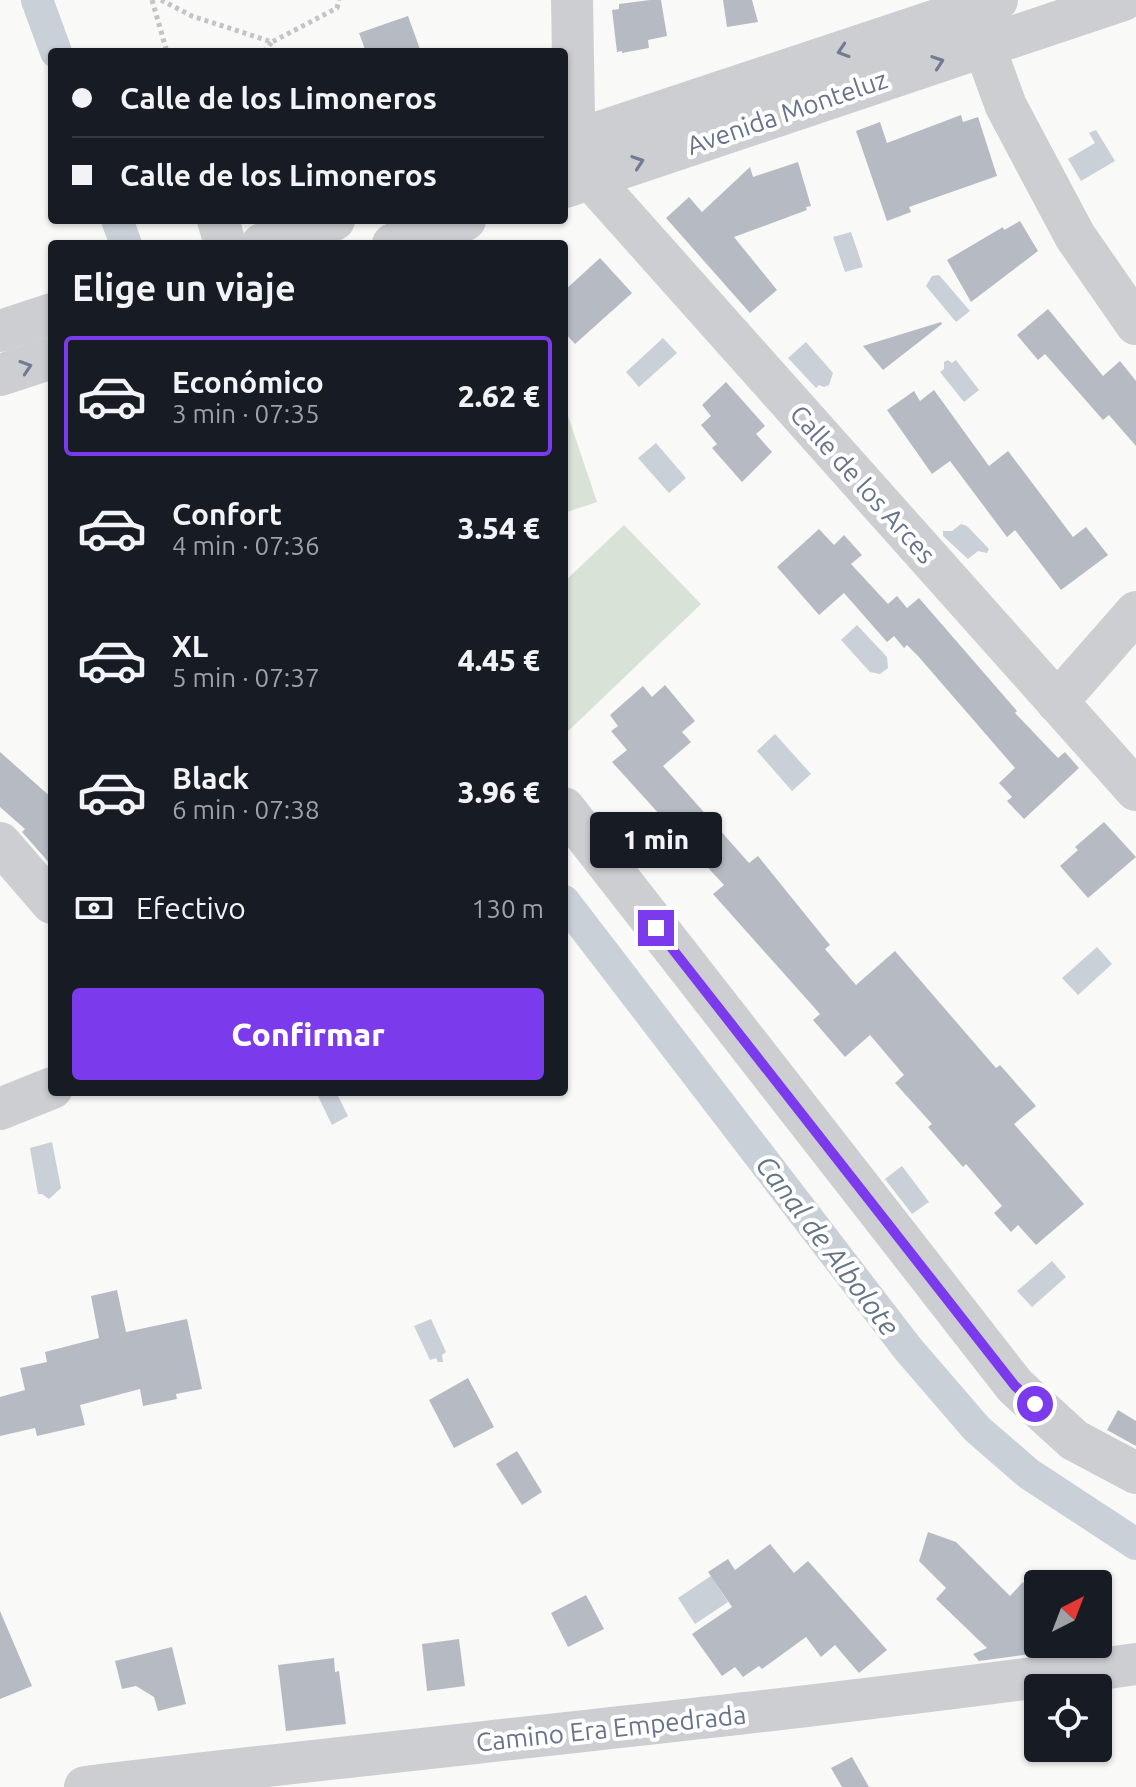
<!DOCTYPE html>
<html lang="es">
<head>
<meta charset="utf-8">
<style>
	:root { --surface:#171b24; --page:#242831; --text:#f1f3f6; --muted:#9ea1a6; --line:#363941; --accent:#7c3aed }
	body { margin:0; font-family:Ubuntu,sans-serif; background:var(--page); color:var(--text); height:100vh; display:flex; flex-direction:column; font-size:30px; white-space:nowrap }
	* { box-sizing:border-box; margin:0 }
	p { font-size:26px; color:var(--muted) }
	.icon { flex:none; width:44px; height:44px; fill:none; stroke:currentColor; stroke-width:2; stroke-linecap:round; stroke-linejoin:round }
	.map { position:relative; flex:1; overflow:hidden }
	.side { position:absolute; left:48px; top:240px; width:520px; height:856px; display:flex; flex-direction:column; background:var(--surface); border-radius:8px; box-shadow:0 2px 6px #0004 }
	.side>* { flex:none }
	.guide { position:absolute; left:48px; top:48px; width:520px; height:176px; border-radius:8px; box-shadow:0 2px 6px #0004; display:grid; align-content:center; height:176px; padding:0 24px; background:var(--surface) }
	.needle { width:52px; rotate:42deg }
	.tools { position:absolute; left:1024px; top:1570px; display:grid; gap:16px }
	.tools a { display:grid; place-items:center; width:88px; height:88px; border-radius:8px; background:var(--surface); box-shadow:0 2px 6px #0004; font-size:40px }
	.end { position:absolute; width:36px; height:36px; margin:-18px; border:10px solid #7c3aed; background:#fff; box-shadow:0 0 0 4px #fff }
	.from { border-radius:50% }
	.bubble { position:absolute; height:56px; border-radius:8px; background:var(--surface); box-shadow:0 2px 6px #0004; font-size:26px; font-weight:800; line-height:56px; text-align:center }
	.guide b { display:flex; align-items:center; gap:28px; height:76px; font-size:30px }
	.guide b+b { border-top:2px solid var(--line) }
	.guide i { width:20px; height:20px; background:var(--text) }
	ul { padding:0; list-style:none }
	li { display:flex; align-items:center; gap:24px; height:120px; margin:0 16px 12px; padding:0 8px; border:4px solid transparent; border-radius:8px }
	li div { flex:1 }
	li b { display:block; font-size:30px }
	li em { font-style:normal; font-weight:800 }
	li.on { border-color:var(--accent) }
	li>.icon { width:72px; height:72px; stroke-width:1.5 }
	h2 { padding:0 24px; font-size:36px; line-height:96px }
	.pay { display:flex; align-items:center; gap:20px; height:88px; padding:0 24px; font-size:30px }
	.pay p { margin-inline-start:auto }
	.button { display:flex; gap:16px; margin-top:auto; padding:16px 24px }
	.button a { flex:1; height:92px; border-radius:8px; background:var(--accent); color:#fff; font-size:32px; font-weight:800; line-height:92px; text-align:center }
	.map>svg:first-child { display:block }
</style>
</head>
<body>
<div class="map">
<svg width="1136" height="1787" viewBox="0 0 1136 1787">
	<rect width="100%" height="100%" fill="#f9f9f7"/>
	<!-- green -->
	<g fill="#d9e2d7">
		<polygon points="564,404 597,502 564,513"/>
		<polygon points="624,525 701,604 564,735 564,582"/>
	</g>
	<!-- water -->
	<g fill="#c9d0d7">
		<polygon points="1096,130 1115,161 1081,181 1068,159 1095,143 1089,133"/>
		<polygon points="851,232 863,267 845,272 833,237"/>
		<polygon points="939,275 970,311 956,322 926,286 932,276"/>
		<polygon points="663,338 677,353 639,387 626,372"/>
		<polygon points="806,342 833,373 829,385 824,387 819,385 816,388 788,358"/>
		<polygon points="948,360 952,363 956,360 979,390 964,402 940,372 944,369 944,362"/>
		<polygon points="656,443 686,478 669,493 638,458"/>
		<polygon points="961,524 967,526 989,549 987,553 978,551 968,559 943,536 943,531 952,531"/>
		<polygon points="857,625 887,657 888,668 880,674 870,672 841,640"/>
		<polygon points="775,734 811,774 792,791 757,751"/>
		<polygon points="1097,947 1112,964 1078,995 1062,978"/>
		<polygon points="316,1092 336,1092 348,1116 332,1125"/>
		<polygon points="52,1142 61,1188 49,1199 42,1194 38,1194 30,1148"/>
		<polygon points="902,1166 929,1202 912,1214 885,1179"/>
		<polygon points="1052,1261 1066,1277 1032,1307 1017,1291"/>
		<polygon points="431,1319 446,1352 442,1355 443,1362 438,1362 436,1358 430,1360 414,1326"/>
		<polygon points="711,1576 728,1602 695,1624 678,1598"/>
	</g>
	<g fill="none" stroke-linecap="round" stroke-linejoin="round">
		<!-- canal -->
		<g stroke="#c9d0d7" stroke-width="32">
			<polyline points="37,0 56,52"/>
			<polyline points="117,220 126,244"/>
			<polyline points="564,901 908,1349 977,1429 1029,1474 1136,1544"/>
		</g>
	</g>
	<!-- building -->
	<g fill="#b6bbc3">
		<polygon points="650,0 661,0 667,36 648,40 649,48 622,53 622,51 617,52 612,10 619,9 619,4"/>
		<polygon points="723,0 752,0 758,22 727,27"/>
		<polygon points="408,16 421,52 366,52 359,33"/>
		<polygon points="961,115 963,122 978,117 997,176 909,207 911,212 887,221 856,131 880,122 887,143"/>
		<polygon points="798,162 811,206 806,207 807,210 734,237 777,290 750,313 666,218 689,197 702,212 750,167 753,177"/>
		<polygon points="1020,221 1038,251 971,302 947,260 1003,227 1004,230"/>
		<polygon points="600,258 632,293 575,344 564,332 564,291"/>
		<polygon points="1048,309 1103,376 1120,361 1136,381 1136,446 1109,415 1103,420 1045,354 1038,360 1017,335"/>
		<polygon points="941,322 942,324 883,370 863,346"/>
		<polygon points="726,382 765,426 756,434 772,452 742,482 712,448 717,444 701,425 711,416 702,405"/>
		<polygon points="934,390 989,466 1008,451 1073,537 1086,527 1108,555 1061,590 1015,530 1007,537 950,461 932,474 887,410 914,391 920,401"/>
		<polygon points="819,529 834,545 844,535 862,555 851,564 888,604 897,596 907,608 919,598 1017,711 1015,713 1058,758 1065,752 1079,768 1024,819 1007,801 1012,797 999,783 1015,768 918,656 907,645 904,648 894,636 887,642 844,593 819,615 777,567"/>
		<polygon points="665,685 695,721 682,732 691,742 663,766 749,863 758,856 830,945 825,949 856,985 895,951 996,1068 1000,1065 1036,1106 1014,1124 1084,1204 1036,1245 1018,1225 1011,1232 994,1213 1002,1206 966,1164 963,1167 928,1127 932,1124 895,1083 904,1075 870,1035 845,1057 813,1020 820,1014 713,894 724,885 687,845 678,854 661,835 671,827 612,762 627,750 611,731 618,726 610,715 643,686 652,697"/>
		<polygon points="0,752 52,798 52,866 22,832 25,829 0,807"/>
		<polygon points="1104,822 1136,857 1088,898 1060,866 1078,850 1075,847"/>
		<polygon points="117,1290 126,1332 187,1319 202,1389 176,1394 177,1399 143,1406 140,1389 80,1405 85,1425 37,1436 35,1428 0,1436 0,1397 25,1390 20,1368 47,1362 45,1352 99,1338 91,1296"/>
		<polygon points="468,1378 494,1427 454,1448 429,1400"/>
		<polygon points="1118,1410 1136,1421 1136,1446 1107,1430"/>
		<polygon points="517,1451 542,1492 522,1505 496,1464"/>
		<polygon points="928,1532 956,1542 1010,1596 1023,1582 1038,1597 1038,1653 979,1661 973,1654 987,1648 936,1599 946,1588 919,1561"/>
		<polygon points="770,1544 794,1573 808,1561 887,1650 859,1673 835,1645 821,1657 806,1637 762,1669 759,1666 743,1677 735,1667 722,1676 692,1634 732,1607 708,1572 728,1559 735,1570"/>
		<polygon points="586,1595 604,1629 568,1647 551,1613"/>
		<polygon points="0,1611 32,1686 0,1699"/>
		<polygon points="459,1639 465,1686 427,1691 422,1644"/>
		<polygon points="172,1647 186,1704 158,1711 154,1697 136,1686 122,1689 115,1661"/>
		<polygon points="334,1658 335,1672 339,1671 346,1724 286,1731 278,1665"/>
		<polygon points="852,1757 869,1787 842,1787 831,1768"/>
	</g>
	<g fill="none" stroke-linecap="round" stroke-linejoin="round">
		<!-- path -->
		<g stroke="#c2c4c7" stroke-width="5" stroke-dasharray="4 4" stroke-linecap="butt">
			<polyline points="152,0 167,52"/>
			<polyline points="161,0 192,16 272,42 337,8 339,0"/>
			<polyline points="264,52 272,42"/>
		</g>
		<!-- minor -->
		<g stroke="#ccced2" stroke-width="42">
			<polyline points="572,0 574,117 590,178 1136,790"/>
			<polyline points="974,19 1006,106 1075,236 1136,324"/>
			<polyline points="564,144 997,0"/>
			<polyline points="565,187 1123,0"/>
			<polyline points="218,220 225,244"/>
			<polyline points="262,244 334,220"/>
			<polyline points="393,244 465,220"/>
			<polyline points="0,331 52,314"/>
			<polyline points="0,375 52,358"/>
			<polyline points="1057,702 1136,612"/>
			<polyline points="564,808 1015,1386 1074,1440 1136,1473"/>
			<polyline points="0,843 52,903"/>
			<polyline points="0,1109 52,1088"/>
			<path d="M85,1787C435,1745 787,1713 1136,1664"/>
		</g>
	</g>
	<!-- one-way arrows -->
	<defs><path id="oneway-chevron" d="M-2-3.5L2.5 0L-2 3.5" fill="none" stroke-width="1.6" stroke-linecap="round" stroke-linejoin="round" transform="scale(2)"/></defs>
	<g stroke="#707c91">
		<use href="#oneway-chevron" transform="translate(843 51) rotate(162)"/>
		<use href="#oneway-chevron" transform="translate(938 62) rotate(-19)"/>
		<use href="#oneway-chevron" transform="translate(638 162) rotate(-19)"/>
		<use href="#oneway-chevron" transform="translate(26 367) rotate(-18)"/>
	</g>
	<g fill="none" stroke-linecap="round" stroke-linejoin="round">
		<!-- route -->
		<polyline stroke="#7c3aed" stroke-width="10" points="656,928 1015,1386 1035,1404"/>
	</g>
	<g text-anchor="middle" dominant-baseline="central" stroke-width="8" stroke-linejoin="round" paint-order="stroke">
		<!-- street labels -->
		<g font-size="26" fill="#66738a" stroke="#fff">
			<text transform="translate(787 112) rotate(-19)">Avenida Monteluz</text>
			<text transform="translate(863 484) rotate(48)">Calle de los Arces</text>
			<text transform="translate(611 1728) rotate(-6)">Camino Era Empedrada</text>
		</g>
		<!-- water labels -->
		<g font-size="28" font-style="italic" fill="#627485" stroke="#fff">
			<text transform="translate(828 1245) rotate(53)">Canal de Albolote</text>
		</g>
	</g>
</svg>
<div class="tools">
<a><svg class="needle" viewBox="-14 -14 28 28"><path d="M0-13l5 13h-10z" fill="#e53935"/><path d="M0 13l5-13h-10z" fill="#9ea1a6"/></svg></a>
<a><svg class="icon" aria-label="locate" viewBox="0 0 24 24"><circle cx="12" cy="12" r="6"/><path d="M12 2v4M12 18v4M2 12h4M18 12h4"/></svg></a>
</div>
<i class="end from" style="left:1035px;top:1404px"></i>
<i class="end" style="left:656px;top:928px"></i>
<div class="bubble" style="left:590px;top:812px;width:132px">1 min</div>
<div class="guide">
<b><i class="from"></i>Calle de los Limoneros</b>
<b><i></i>Calle de los Limoneros</b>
</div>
<section class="side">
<h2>Elige un viaje</h2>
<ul>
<li class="on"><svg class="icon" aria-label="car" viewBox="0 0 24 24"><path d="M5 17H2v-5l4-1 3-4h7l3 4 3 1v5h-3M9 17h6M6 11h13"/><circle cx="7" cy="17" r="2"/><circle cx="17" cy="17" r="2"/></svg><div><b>Económico</b><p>3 min · 07:35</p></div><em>2.62 €</em></li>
<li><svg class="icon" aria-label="car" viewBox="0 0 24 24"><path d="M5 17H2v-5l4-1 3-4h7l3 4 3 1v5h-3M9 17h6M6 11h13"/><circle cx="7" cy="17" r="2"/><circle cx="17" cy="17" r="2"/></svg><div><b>Confort</b><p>4 min · 07:36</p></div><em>3.54 €</em></li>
<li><svg class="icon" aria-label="car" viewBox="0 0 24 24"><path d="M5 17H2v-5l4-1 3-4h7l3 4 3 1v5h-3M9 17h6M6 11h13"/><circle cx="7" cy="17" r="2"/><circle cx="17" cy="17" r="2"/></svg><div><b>XL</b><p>5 min · 07:37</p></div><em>4.45 €</em></li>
<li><svg class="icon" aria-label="car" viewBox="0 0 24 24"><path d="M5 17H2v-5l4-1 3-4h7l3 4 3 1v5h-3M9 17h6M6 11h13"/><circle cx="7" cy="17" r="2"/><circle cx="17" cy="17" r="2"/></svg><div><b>Black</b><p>6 min · 07:38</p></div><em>3.96 €</em></li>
</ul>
<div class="pay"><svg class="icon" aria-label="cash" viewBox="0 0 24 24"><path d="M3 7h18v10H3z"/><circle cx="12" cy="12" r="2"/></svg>Efectivo<p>130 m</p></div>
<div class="button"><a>Confirmar</a></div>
</section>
</div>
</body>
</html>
